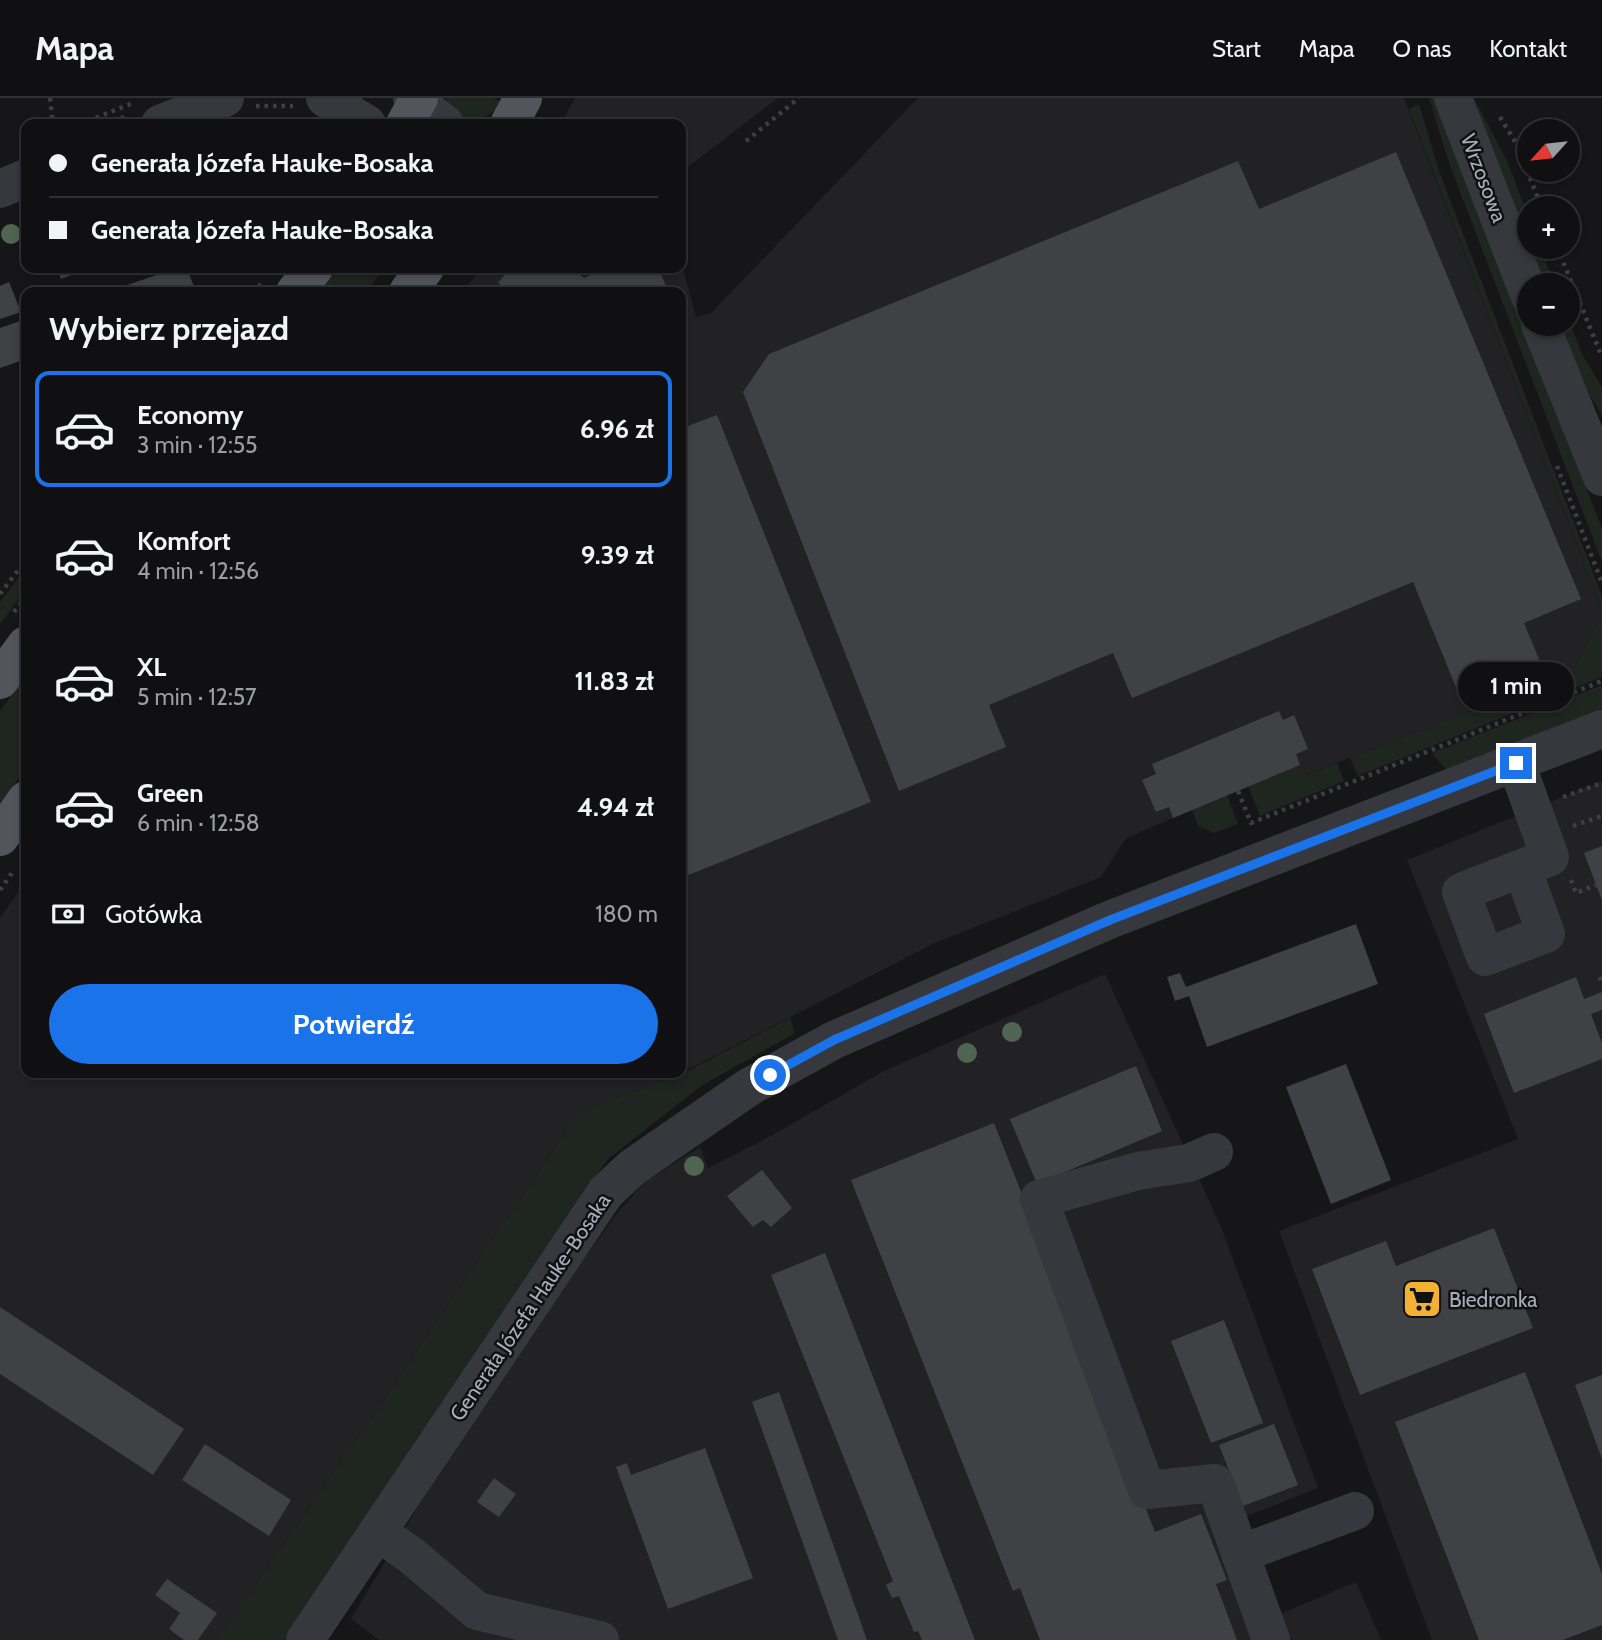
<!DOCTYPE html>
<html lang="pl">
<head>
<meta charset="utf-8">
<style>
	:root { --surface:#101012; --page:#19191b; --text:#f1f3f6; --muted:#9c9d9f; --line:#303032; --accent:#1a73e8 }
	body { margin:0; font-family:Cabin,sans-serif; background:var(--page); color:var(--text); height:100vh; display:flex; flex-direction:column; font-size:26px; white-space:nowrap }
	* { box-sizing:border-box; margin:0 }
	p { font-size:23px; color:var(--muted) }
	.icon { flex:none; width:38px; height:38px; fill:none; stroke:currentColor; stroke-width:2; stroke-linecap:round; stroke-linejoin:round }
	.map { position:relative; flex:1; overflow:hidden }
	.drawer { position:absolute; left:21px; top:189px; width:665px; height:791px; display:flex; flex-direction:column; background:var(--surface); border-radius:14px; box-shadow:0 4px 10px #0003,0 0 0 2px var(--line) }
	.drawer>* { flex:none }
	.guide { position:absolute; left:21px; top:21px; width:665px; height:154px; border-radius:14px; box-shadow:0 4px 10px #0003,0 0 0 2px var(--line); display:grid; align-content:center; height:154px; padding:0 28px; background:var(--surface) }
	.needle { width:46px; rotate:243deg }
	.fabs { position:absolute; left:1517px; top:21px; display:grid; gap:14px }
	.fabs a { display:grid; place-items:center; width:63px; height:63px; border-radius:50%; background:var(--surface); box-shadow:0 4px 10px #0003,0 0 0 2px var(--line); font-size:35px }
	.end { position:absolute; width:32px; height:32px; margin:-16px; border:9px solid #1a73e8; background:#fff; box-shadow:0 0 0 4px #fff }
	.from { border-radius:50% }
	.bubble { position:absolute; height:49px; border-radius:24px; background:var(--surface); box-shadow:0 4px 10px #0003,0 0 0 2px var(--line); font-size:23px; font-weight:800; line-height:49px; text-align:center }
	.guide b { display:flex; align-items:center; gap:24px; height:66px; font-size:26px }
	.guide b+b { border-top:2px solid var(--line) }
	.guide i { width:18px; height:18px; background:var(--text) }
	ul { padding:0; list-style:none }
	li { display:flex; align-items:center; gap:21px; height:116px; margin:0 14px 10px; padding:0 14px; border:4px solid transparent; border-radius:14px }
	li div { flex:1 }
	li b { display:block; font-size:26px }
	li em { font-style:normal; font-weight:800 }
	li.active { border-color:var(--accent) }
	li>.icon { width:63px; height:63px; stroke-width:1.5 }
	h2 { padding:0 28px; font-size:32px; line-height:84px }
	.pay { display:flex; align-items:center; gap:18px; height:77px; padding:0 28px; font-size:26px }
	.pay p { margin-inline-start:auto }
	.cta { display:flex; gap:14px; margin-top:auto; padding:14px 28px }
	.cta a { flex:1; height:80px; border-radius:42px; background:var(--accent); color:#fff; font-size:28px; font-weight:800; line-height:80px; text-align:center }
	header { display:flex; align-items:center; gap:42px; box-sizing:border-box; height:98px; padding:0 35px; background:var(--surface); border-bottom:2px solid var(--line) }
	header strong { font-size:33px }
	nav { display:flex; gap:38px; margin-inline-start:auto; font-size:24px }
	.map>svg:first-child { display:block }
</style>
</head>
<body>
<header>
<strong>Mapa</strong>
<nav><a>Start</a><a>Mapa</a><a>O nas</a><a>Kontakt</a></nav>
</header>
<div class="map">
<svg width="1602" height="1542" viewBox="0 0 1602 1542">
	<rect width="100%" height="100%" fill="#161618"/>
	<!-- built -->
	<g fill="#222225">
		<polygon points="575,0 778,0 681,74 681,26 561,26"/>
		<polygon points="918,0 1404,0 1602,511 1602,517 1573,573 1306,677 1299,667 1126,740 1101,779 935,845 681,975 681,955 685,960 681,951 681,194 464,194 481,170 681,170 681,164 696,219 711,215"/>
		<polygon points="1602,683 1602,1542 1432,1542 1279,1133 1518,1041 1407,762"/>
		<polygon points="26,783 26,975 681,975 586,1012 568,1030 390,1293 217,1542 0,1542 0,820"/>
		<polygon points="1105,876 1221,1129 1318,1390 1237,1422 1275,1518 1356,1484 1381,1542 379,1542 351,1521 420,1405 535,1228 618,1114 646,1083 700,1049 708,1070 769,1039 884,973"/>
	</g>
	<!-- green -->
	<g fill="#1e261f">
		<path d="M446,0H493L501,4C486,28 453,32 446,0Z"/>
		<polygon points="1429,0 1435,0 1602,431 1602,464 1449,65"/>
		<polygon points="1474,0 1508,65 1529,121 1530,149 1540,149 1555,187 1542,187"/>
		<polygon points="1419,6 1439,73 1602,498 1602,511 1409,11"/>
		<polygon points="336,170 384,170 366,194 318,194"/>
		<polygon points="1568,220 1582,256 1602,289 1602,317 1579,280 1557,226 1568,226"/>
		<polygon points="26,470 26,491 0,526 0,504"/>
		<polygon points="1602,517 1602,579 1358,678 1350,660 1573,573"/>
		<polygon points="26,578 26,670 0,706 0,613"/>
		<polygon points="1602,587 1602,611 1448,674 1432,655"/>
		<polygon points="1337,665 1344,683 1260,718 1248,688 1300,667 1307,677"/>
		<polygon points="1227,697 1238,726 1214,735 1198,728 1192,712"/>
		<polygon points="790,920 795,935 701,988 607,1062 287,1542 217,1542 390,1293 568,1030 586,1012 691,971"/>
	</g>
	<!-- building -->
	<g fill="#404145">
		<polygon points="1396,54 1581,501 1524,525 1541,566 1460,599 1413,484 1132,600 1113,555 989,607 1006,649 899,693 743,294 769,256 1238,63 1259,111"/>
		<polygon points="57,170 91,170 61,181"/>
		<polygon points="177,170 187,170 196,194 107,194"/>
		<polygon points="510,170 571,170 584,180 606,170 658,170 669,194 511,194 498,185"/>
		<polygon points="9,184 21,214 0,221 0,188"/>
		<polygon points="26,221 26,261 0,270 0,230"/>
		<polygon points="717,317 871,704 681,780 681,326 683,325 685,329"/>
		<polygon points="1279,613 1283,622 1294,617 1308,651 1296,656 1300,667 1173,720 1169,709 1156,714 1142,682 1156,676 1152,666"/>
		<polygon points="1602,748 1602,802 1584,755"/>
		<polygon points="1356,826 1378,886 1207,949 1189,898 1175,903 1167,879 1180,875 1186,889"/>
		<polygon points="1576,879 1584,901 1602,894 1602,912 1591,916 1602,945 1602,961 1514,995 1484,916"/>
		<polygon points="1346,966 1391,1082 1331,1106 1286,989"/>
		<polygon points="1136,968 1162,1033 1037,1086 1010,1021"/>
		<polygon points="994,1025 1155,1434 1201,1416 1227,1482 1216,1486 1237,1542 1040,1542 1020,1490 1013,1493 851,1082"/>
		<polygon points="762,1072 792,1110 771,1129 763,1122 753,1129 727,1098"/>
		<polygon points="1494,1130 1533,1230 1360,1297 1312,1171 1386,1143 1396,1168"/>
		<polygon points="825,1155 975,1542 922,1542 918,1533 914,1534 899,1498 892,1500 886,1487 893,1483 771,1177"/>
		<polygon points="0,1209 184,1331 153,1377 0,1276"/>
		<polygon points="1224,1222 1263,1325 1211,1345 1171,1243"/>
		<polygon points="1525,1274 1602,1476 1602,1527 1563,1542 1479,1542 1395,1324"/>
		<polygon points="1602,1277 1602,1361 1575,1287"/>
		<polygon points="779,1294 867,1542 838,1542 752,1304"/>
		<polygon points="1274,1326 1298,1387 1243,1408 1219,1347"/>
		<polygon points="205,1346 291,1402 269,1438 182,1382"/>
		<polygon points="705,1350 753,1480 668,1511 616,1369 627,1365 631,1377"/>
		<polygon points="494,1380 516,1396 499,1419 477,1404"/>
		<polygon points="167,1481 217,1515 198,1542 184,1542 169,1531 180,1515 155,1497"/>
	</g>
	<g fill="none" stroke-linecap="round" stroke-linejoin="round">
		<!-- path -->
		<g stroke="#3d3f44" stroke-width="4.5" stroke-dasharray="3.5 5" stroke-linecap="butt">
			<polyline points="50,0 53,26"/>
			<polyline points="256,8 293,8"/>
			<polyline points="1500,19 1516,45 1542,110"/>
			<polyline points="88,23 133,5"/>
			<polyline points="105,26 127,18"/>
			<polyline points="746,43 799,0"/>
			<polyline points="1557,149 1602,259"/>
			<polyline points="253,194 261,186"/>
			<polyline points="1557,368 1602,485"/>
			<polyline points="0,496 26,462"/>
			<polyline points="14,514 26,498"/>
			<polyline points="1238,693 1251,725 1602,583"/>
			<polyline points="1563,699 1602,685"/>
			<polyline points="1573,728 1602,718"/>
			<polyline points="1571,782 1576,795 1596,787"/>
			<polyline points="0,792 14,772"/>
			<polyline points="1600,879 1602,886"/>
		</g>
		<!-- minor -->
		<g stroke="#37383d" stroke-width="38">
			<polyline points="325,0 367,26"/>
			<polyline points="412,0 445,26"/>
			<polyline points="1453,0 1530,199"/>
			<polyline points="160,26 225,0"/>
			<polyline points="0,91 26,80"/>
			<polyline points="1540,226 1602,379"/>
			<polyline points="1516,665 1550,759 1461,794 1485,859 1546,836 1522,770"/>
			<polyline points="1214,1054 1189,1065 1138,1073 1039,1101 1147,1392 1215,1385 1271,1542"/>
			<polyline points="378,1434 412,1458 477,1513 600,1542"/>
			<polyline points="1240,1456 1355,1413"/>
			<polyline points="305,1542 606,1094 633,1069 749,989 834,942 1109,822 1602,631"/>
		</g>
		<!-- major -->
		<g stroke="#53555c" stroke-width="38">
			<polyline points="405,26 419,0"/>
			<polyline points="509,26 523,0"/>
			<polyline points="295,194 314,170"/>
			<polyline points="408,194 425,170"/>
			<polyline points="0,582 26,547"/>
			<polyline points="0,739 26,702"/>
		</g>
	</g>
	<!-- trees -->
	<g fill="#506452">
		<circle cx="11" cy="136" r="10"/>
		<circle cx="1012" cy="934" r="10"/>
		<circle cx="967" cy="955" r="10"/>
		<circle cx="694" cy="1068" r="10"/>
	</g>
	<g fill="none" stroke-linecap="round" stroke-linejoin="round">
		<!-- route -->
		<polyline stroke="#1a73e8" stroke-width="9" points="770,977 834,942 1110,822 1516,665"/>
	</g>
	<!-- icons -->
	<defs>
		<g id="supermarket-square" transform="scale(2.0125)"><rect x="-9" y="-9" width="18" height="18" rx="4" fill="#f2b134" stroke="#111113"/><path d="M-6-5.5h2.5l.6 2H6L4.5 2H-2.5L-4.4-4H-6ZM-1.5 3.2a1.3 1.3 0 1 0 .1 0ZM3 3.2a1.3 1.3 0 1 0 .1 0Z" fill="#111"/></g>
	</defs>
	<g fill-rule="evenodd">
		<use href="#supermarket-square" x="1422" y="1201"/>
	</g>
	<g text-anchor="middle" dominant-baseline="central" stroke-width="5" stroke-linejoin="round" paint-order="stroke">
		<!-- street labels -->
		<g font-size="21" fill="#a8adb8" stroke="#111113">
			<text transform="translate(1484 80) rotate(69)">Wrzosowa</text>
			<text transform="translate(530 1209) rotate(-56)">Generała Józefa Hauke-Bosaka</text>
		</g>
		<!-- poi labels -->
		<g font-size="21" fill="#a8adb8" stroke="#111113" text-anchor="start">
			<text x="1449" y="1201">Biedronka</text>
		</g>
	</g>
</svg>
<div class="fabs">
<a><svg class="needle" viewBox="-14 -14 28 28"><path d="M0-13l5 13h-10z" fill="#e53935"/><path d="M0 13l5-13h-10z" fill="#9c9d9f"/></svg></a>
<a>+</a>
<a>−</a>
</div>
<i class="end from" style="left:770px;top:977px"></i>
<i class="end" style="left:1516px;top:665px"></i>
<div class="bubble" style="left:1458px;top:564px;width:116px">1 min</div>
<div class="guide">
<b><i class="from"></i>Generała Józefa Hauke-Bosaka</b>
<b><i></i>Generała Józefa Hauke-Bosaka</b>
</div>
<section class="drawer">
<h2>Wybierz przejazd</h2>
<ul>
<li class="active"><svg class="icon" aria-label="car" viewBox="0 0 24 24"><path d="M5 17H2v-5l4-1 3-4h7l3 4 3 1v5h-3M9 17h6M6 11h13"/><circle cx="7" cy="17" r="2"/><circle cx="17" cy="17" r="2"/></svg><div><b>Economy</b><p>3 min · 12:55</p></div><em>6.96 zł</em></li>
<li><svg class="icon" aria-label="car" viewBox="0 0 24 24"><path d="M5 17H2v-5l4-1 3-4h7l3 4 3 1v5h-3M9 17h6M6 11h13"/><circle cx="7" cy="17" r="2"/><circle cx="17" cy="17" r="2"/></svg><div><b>Komfort</b><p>4 min · 12:56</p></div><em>9.39 zł</em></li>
<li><svg class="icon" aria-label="car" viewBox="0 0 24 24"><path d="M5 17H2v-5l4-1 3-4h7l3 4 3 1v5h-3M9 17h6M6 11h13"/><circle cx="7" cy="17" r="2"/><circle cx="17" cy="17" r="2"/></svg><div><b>XL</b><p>5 min · 12:57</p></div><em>11.83 zł</em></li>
<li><svg class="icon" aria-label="car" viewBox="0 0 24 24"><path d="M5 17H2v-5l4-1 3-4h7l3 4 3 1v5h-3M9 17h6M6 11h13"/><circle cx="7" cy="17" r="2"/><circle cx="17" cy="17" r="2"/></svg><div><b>Green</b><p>6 min · 12:58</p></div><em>4.94 zł</em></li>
</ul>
<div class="pay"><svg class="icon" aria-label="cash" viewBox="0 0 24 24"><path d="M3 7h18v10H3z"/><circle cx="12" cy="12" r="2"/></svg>Gotówka<p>180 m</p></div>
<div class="cta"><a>Potwierdź</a></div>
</section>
</div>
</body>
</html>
